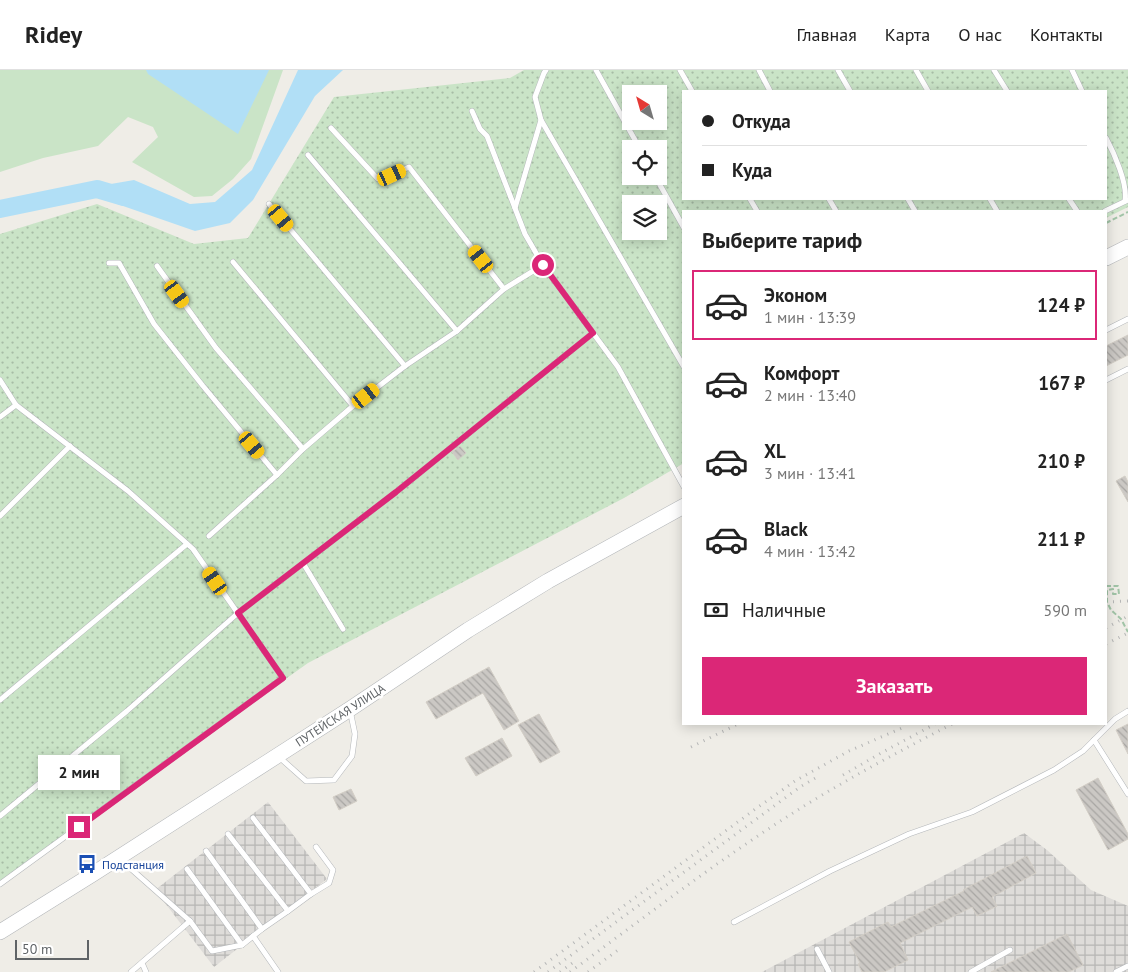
<!DOCTYPE html>
<html lang="ru">
<head>
<meta charset="utf-8">
<style>
	:root { --surface:#fff; --page:#f2f2f2; --text:#222; --muted:#767676; --line:#e0e0e0; --accent:#db2777 }
	body { margin:0; font-family:"PT Sans",sans-serif; background:var(--page); color:var(--text); height:100vh; display:flex; flex-direction:column; font-size:19px; white-space:nowrap }
	* { box-sizing:border-box; margin:0 }
	p { font-size:16px; color:var(--muted) }
	.icon { flex:none; width:28px; height:28px; fill:none; stroke:currentColor; stroke-width:2; stroke-linecap:round; stroke-linejoin:round }
	.map { position:relative; flex:1; overflow:hidden }
	.panel { position:absolute; left:682px; top:140px; width:425px; height:515px; display:flex; flex-direction:column; background:var(--surface); border-radius:0px; box-shadow:0 2px 12px #0003 }
	.panel>* { flex:none }
	.guide { position:absolute; left:682px; top:20px; width:425px; height:110px; border-radius:0px; box-shadow:0 2px 12px #0003; display:grid; align-content:center; height:110px; padding:0 20px; background:var(--surface) }
	.needle { width:32px; rotate:323deg }
	.fabs { position:absolute; left:622px; top:15px; display:grid; gap:10px }
	.fabs a { display:grid; place-items:center; width:45px; height:45px; border-radius:0px; background:var(--surface); box-shadow:0 2px 12px #0003; font-size:25px }
	.scale { position:absolute; left:15px; bottom:12px; width:74px; box-sizing:border-box; padding-left:5px; border:2px solid #5f6366; border-top:0; font-size:14px; line-height:18px; white-space:nowrap; color:#5f6366; -webkit-text-stroke:4px #fff; paint-order:stroke }
	.end { position:absolute; width:22px; height:22px; margin:-11px; border:6px solid #db2777; background:#fff; box-shadow:0 0 0 2px #fff }
	.from { border-radius:50% }
	.bubble { position:absolute; height:35px; border-radius:0px; background:var(--surface); box-shadow:0 2px 12px #0003; font-size:16px; font-weight:700; line-height:35px; text-align:center }
	.car { position:absolute; width:15px; height:30px; margin:-15px -8px; border-radius:6px; box-shadow:0 0 4px 1px #0007; background:linear-gradient(#f5c518 24%,#345 0 40%,#f5c518 0 76%,#345 0 86%,#f5c518 0) }
	.guide b { display:flex; align-items:center; gap:18px; height:48px; font-size:19px }
	.guide b+b { border-top:1px solid var(--line) }
	.guide i { width:12px; height:12px; background:var(--text) }
	ul { padding:0; list-style:none }
	li { display:flex; align-items:center; gap:15px; height:70px; margin:0 10px 8px; padding:0 10px; border:2px solid transparent; border-radius:0px }
	li div { flex:1 }
	li b { display:block; font-size:19px }
	li em { font-style:normal; font-weight:700 }
	li.selected { border-color:var(--accent) }
	li>.icon { width:45px; height:45px; stroke-width:1.5 }
	h2 { padding:0 20px; font-size:22px; line-height:60px }
	.pay { display:flex; align-items:center; gap:12px; height:55px; padding:0 20px; font-size:19px }
	.pay p { margin-inline-start:auto }
	.primary-button { display:flex; gap:10px; margin-top:auto; padding:10px 20px }
	.primary-button a { flex:1; height:58px; border-radius:0px; background:var(--accent); color:#fff; font-size:20px; font-weight:700; line-height:58px; text-align:center }
	header { display:flex; align-items:center; gap:30px; box-sizing:border-box; height:70px; padding:0 25px; background:var(--surface); border-bottom:1px solid var(--line) }
	header strong { font-size:24px }
	nav { display:flex; gap:28px; margin-inline-start:auto; font-size:18px }
	.map>svg:first-child { display:block }
</style>
</head>
<body>
<header>
<strong>Ridey</strong>
<nav><a>Главная</a><a>Карта</a><a>О нас</a><a>Контакты</a></nav>
</header>
<div class="map">
<svg width="1128" height="902" viewBox="0 0 1128 902">
	<defs>
		<pattern id="industrial-grid" width="8" height="8" patternUnits="userSpaceOnUse" patternTransform="scale(1.25)"><rect width="8" height="8" fill="#dedcd9"/><path d="M0 4h8M4 0v8" fill="none" stroke="#b7b6b4"/></pattern>
		<pattern id="park-dots" width="8" height="8" patternUnits="userSpaceOnUse" patternTransform="scale(1.25)"><rect width="8" height="8" fill="#cae4c7"/><path d="M2 2h.1M6 6h.1" fill="none" stroke="#a7bca5" stroke-width="1.8" stroke-linecap="round"/></pattern>
		<pattern id="building-back-hatch" width="6" height="6" patternUnits="userSpaceOnUse" patternTransform="scale(1.25)"><rect width="6" height="6" fill="#cbc8c4"/><path d="M-1 5l2 2M0 0l6 6M5-1l2 2" fill="none" stroke="#a8a6a3"/></pattern>
	</defs>
	<rect width="100%" height="100%" fill="#efede7"/>
	<!-- industrial -->
	<g fill="url(#industrial-grid)">
		<polygon points="268,732 327,809 214,897 155,820"/>
		<polygon points="1024,763 1047,780 1091,820 1128,836 1128,902 762,902"/>
	</g>
	<!-- grass -->
	<polygon fill="#cae4c7" points="0,0 283,0 251,89 233,109 212,126 194,127 132,92 158,67 153,57 128,47 98,76 43,88 0,102"/>
	<!-- park -->
	<path fill="url(#park-dots)" fill-rule="evenodd" d="M524,0H1128V137L1106,148V141H684V393L624,428L308,593L0,812V164L97,134L194,174L248,168L334,27L510,8ZM684,21H1106V129H684ZM631,24H659V51H631ZM631,79H659V106H631ZM631,134H659V161H631Z"/>
	<!-- water -->
	<g fill="#b1dff6">
		<polygon points="146,0 269,0 238,64 148,4"/>
		<polygon points="298,0 375,0 343,0 315,26 253,130 230,153 195,161 100,128 105,115 134,110 190,134 215,132 252,100"/>
	</g>
	<g fill="none" stroke-linecap="round" stroke-linejoin="round">
		<!-- river -->
		<polyline stroke="#b1dff6" stroke-width="18" points="0,139 97,119 124,127"/>
	</g>
	<!-- building -->
	<g fill="url(#building-back-hatch)" stroke="#d3cec6">
		<polygon points="1128,265 1128,285 1106,296 1106,276"/>
		<polygon points="460,376 466,383 458,390 452,382"/>
		<polygon points="1125,406 1128,412 1128,432 1116,411"/>
		<polygon points="489,597 519,651 504,660 483,623 436,649 426,632"/>
		<polygon points="539,644 560,682 540,693 518,655"/>
		<polygon points="1128,654 1128,684 1116,660"/>
		<polygon points="502,668 512,686 476,706 465,688"/>
		<polygon points="1098,708 1128,764 1128,769 1108,780 1076,720"/>
		<polygon points="351,719 357,731 339,740 333,727"/>
		<polygon points="1027,786 1036,803 992,827 997,836 977,846 972,837 900,873 908,890 884,902 862,902 858,894 860,893 849,872 888,852 891,857 964,821 963,820"/>
		<polygon points="1067,864 1083,895 1069,902 991,902"/>
	</g>
	<g fill="none" stroke-linecap="round" stroke-linejoin="round">
		<!-- lane casing -->
		<g stroke="#b4b7ba" stroke-width="6">
			<g id="lane">
				<polyline points="596,0 640,79"/>
				<polyline points="680,0 692,21"/>
				<polyline points="759,0 770,21"/>
				<polyline points="838,0 850,21"/>
				<polyline points="916,0 928,21"/>
				<polyline points="994,0 1007,21"/>
				<polyline points="1072,0 1082,21"/>
				<polyline points="472,41 480,59 487,66 525,164 543,195 618,297 684,417"/>
				<polyline points="541,50 684,297"/>
				<polyline points="331,58 378,109 392,105 409,97 504,219"/>
				<path d="M1106,68C1114,83 1128,114 1125,131"/>
				<polyline points="308,85 457,261"/>
				<polyline points="655,106 684,158"/>
				<polyline points="750,129 757,141"/>
				<polyline points="829,129 836,141"/>
				<polyline points="908,129 915,141"/>
				<polyline points="990,129 997,141"/>
				<polyline points="1069,129 1077,141"/>
				<polyline points="269,134 405,296"/>
				<polyline points="515,138 541,50 535,27 544,3 546,0"/>
				<polyline points="1105,141 1128,130"/>
				<polyline points="233,192 353,336"/>
				<polyline points="109,193 119,193 154,254 203,316 277,405 303,379 353,336 405,296 457,261 504,219 543,195"/>
				<polyline points="157,196 216,278 303,379"/>
				<polyline points="1106,260 1128,249"/>
				<polyline points="0,310 16,335 128,421 193,479 283,608 0,814"/>
				<polyline points="1106,310 1128,299"/>
				<polyline points="0,347 16,335"/>
				<polyline points="0,446 70,376"/>
				<polyline points="209,466 277,405"/>
				<polyline points="303,493 343,559"/>
				<polyline points="0,630 187,474"/>
				<polyline points="1094,670 1128,724"/>
				<polyline points="278,686 306,711 334,710 352,686 355,664 350,640"/>
				<polyline points="0,746 127,641 238,543 396,422 593,263"/>
				<polyline points="253,748 311,824 288,841"/>
				<polyline points="228,764 288,841 262,859"/>
				<polyline points="206,781 262,859 242,875"/>
				<polyline points="121,790 190,851 212,881 242,875 187,799"/>
				<polyline points="311,824 329,813 333,800 316,777"/>
				<polyline points="734,852 830,801 909,764 972,742 1054,700 1083,681 1115,649 1128,641"/>
				<polyline points="253,866 278,902"/>
				<polyline points="817,879 829,902"/>
				<polyline points="142,893 146,902"/>
				<polyline points="131,902 190,851"/>
				<polyline points="971,902 1010,880"/>
				<polyline points="1116,902 1128,896"/>
			</g>
		</g>
		<!-- secondary casing -->
		<g stroke="#b4b7ba" stroke-width="16">
			<g id="secondary">
				<polyline points="1106,188 1128,177"/>
				<polyline points="0,862 93,804 350,639 468,560 548,511 684,436"/>
			</g>
		</g>
		<!-- path -->
		<g stroke="#a1c4a7" stroke-width="2" stroke-dasharray="5 2.5" stroke-linecap="butt">
			<polyline points="1106,153 1128,142"/>
			<polyline points="1106,516 1118,516 1119,524 1113,524 1113,519 1107,520 1107,532 1111,540 1121,549 1128,562"/>
		</g>
		<!-- lane -->
		<use href="#lane" stroke="#fff" stroke-width="5"/>
		<!-- secondary -->
		<use href="#secondary" stroke="#fff" stroke-width="15"/>
		<!-- rail -->
		<g stroke="#b5b6b6" stroke-width="3" stroke-dasharray="1 6" stroke-linecap="butt">
			<polyline points="1106,532 1128,531"/>
			<polyline points="1106,558 1128,546"/>
			<polyline points="1106,574 1128,563"/>
			<polyline points="691,677 738,654"/>
			<polyline points="843,705 881,683 935,654"/>
			<polyline points="534,902 754,740 795,711 849,681 902,658"/>
			<polyline points="548,902 800,717 819,706"/>
			<polyline points="560,902 575,891"/>
			<path d="M570,902C649,844 726,784 809,733C856,704 904,679 952,654"/>
			<polyline points="588,902 618,880"/>
		</g>
	</g>
	<g fill="none" stroke-linecap="round" stroke-linejoin="round">
		<!-- route -->
		<polyline stroke="#db2777" stroke-width="6" points="79,757 283,608 238,543 396,422 593,263 543,195"/>
	</g>
	<!-- icons -->
	<defs>
		<g id="bus-bare" transform="scale(1.5)"><path d="M-5-6H5V4H4V6H2V4H-2V6H-4V4H-5ZM-3.5-4V0h7V-4ZM-3.5 1.2v1.5H-2V1.2ZM2 1.2v1.5H3.5V1.2Z" fill="#1a4fb4" stroke="#fff" stroke-width="2.5" paint-order="stroke"/></g>
	</defs>
	<g fill-rule="evenodd">
		<use href="#bus-bare" x="87" y="794"/>
	</g>
	<g text-anchor="middle" dominant-baseline="central" stroke-width="5" stroke-linejoin="round" paint-order="stroke">
		<!-- street labels -->
		<g font-size="12" fill="#5f6366" stroke="#fff">
			<text transform="translate(340 645) rotate(-33)">ПУТЕЙСКАЯ УЛИЦА</text>
		</g>
		<!-- transit labels -->
		<g font-size="12" fill="#164399" stroke="#fff" text-anchor="start">
			<text x="102" y="794">Подстанция</text>
		</g>
	</g>
</svg>
<div class="fabs">
<a><svg class="needle" viewBox="-14 -14 28 28"><path d="M0-13l5 13h-10z" fill="#e53935"/><path d="M0 13l5-13h-10z" fill="#767676"/></svg></a>
<a><svg class="icon" aria-label="locate" viewBox="0 0 24 24"><circle cx="12" cy="12" r="6"/><path d="M12 2v4M12 18v4M2 12h4M18 12h4"/></svg></a>
<a><svg class="icon" aria-label="layers" viewBox="0 0 24 24"><path d="M12 4l9 5-9 5-9-5zM3 14l9 5 9-5"/></svg></a>
</div>
<div class="scale">50 m</div>
<i class="end from" style="left:543px;top:195px"></i>
<i class="end" style="left:79px;top:757px"></i>
<div class="bubble" style="left:38px;top:685px;width:82px">2 мин</div>
<i class="car" style="left:392px;top:105px;rotate:65deg"></i>
<i class="car" style="left:281px;top:148px;rotate:140deg"></i>
<i class="car" style="left:481px;top:189px;rotate:322deg"></i>
<i class="car" style="left:177px;top:224px;rotate:144deg"></i>
<i class="car" style="left:366px;top:326px;rotate:52deg"></i>
<i class="car" style="left:252px;top:375px;rotate:140deg"></i>
<i class="car" style="left:215px;top:511px;rotate:325deg"></i>
<div class="guide">
<b><i class="from"></i>Откуда</b>
<b><i></i>Куда</b>
</div>
<section class="panel">
<h2>Выберите тариф</h2>
<ul>
<li class="selected"><svg class="icon" aria-label="car" viewBox="0 0 24 24"><path d="M5 17H2v-5l4-1 3-4h7l3 4 3 1v5h-3M9 17h6M6 11h13"/><circle cx="7" cy="17" r="2"/><circle cx="17" cy="17" r="2"/></svg><div><b>Эконом</b><p>1 мин · 13:39</p></div><em>124 ₽</em></li>
<li><svg class="icon" aria-label="car" viewBox="0 0 24 24"><path d="M5 17H2v-5l4-1 3-4h7l3 4 3 1v5h-3M9 17h6M6 11h13"/><circle cx="7" cy="17" r="2"/><circle cx="17" cy="17" r="2"/></svg><div><b>Комфорт</b><p>2 мин · 13:40</p></div><em>167 ₽</em></li>
<li><svg class="icon" aria-label="car" viewBox="0 0 24 24"><path d="M5 17H2v-5l4-1 3-4h7l3 4 3 1v5h-3M9 17h6M6 11h13"/><circle cx="7" cy="17" r="2"/><circle cx="17" cy="17" r="2"/></svg><div><b>XL</b><p>3 мин · 13:41</p></div><em>210 ₽</em></li>
<li><svg class="icon" aria-label="car" viewBox="0 0 24 24"><path d="M5 17H2v-5l4-1 3-4h7l3 4 3 1v5h-3M9 17h6M6 11h13"/><circle cx="7" cy="17" r="2"/><circle cx="17" cy="17" r="2"/></svg><div><b>Black</b><p>4 мин · 13:42</p></div><em>211 ₽</em></li>
</ul>
<div class="pay"><svg class="icon" aria-label="cash" viewBox="0 0 24 24"><path d="M3 7h18v10H3z"/><circle cx="12" cy="12" r="2"/></svg>Наличные<p>590 m</p></div>
<div class="primary-button"><a>Заказать</a></div>
</section>
</div>
</body>
</html>
